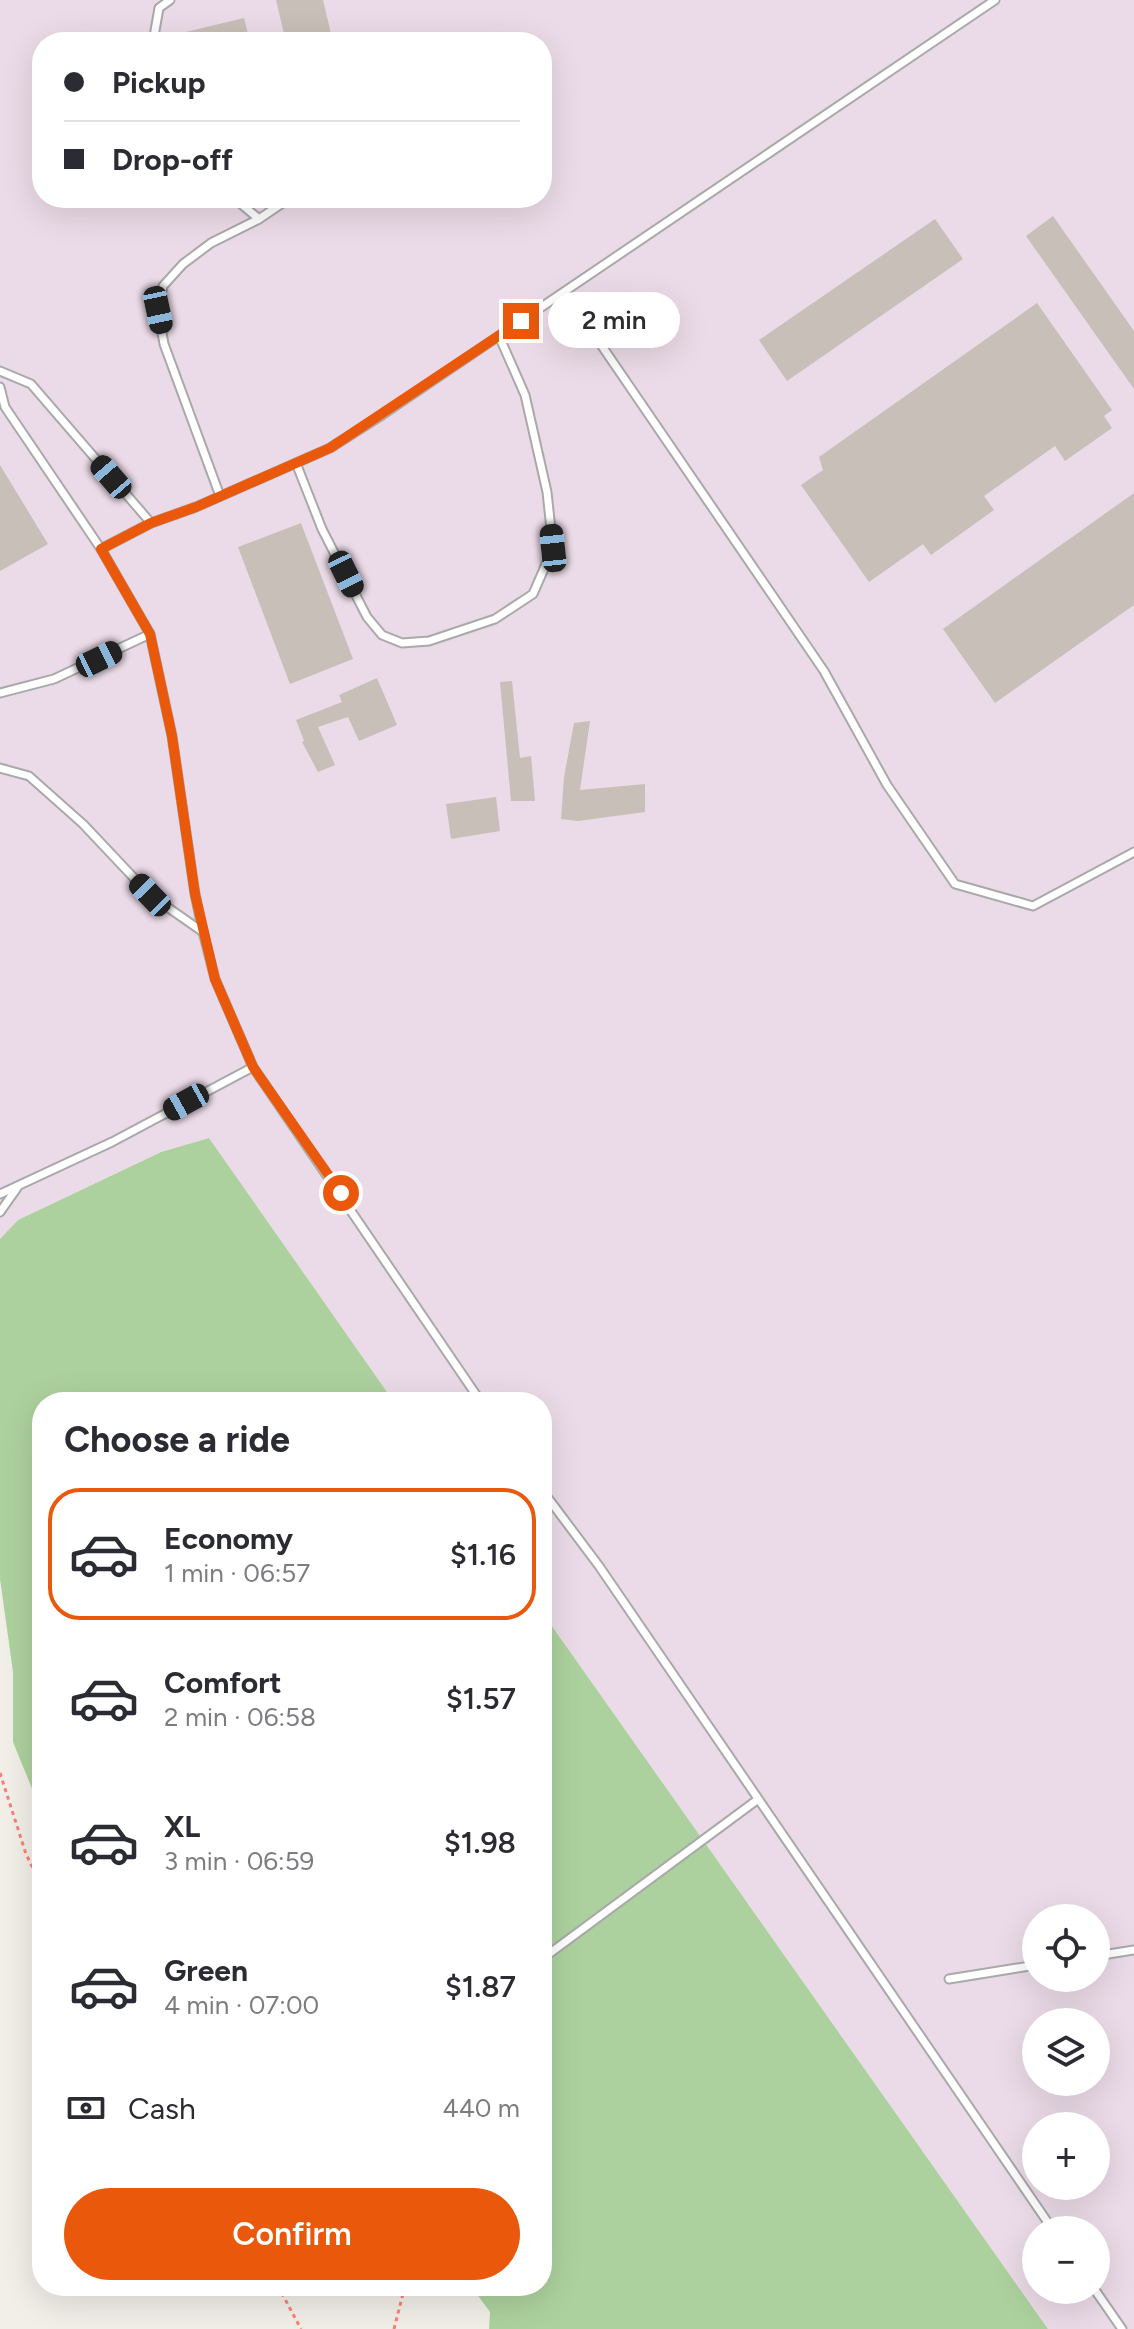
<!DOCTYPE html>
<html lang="en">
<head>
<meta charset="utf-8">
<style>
	:root { --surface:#fff; --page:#f2f2f3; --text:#2b2b33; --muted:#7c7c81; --line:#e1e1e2; --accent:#ea580c }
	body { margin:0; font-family:Figtree,sans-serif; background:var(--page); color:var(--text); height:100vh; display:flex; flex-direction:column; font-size:30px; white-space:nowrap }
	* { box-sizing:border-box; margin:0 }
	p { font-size:26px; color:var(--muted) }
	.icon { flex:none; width:44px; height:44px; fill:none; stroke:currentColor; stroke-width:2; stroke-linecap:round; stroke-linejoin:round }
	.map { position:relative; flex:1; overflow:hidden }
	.panel { position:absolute; left:32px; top:1392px; width:520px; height:904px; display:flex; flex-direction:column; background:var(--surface); border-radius:32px; box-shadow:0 8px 32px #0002 }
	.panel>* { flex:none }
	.guide { position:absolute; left:32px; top:32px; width:520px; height:176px; border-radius:32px; box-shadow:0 8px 32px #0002; display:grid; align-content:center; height:176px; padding:0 32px; background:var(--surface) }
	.tools { position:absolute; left:1022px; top:1904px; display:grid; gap:16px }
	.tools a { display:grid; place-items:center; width:88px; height:88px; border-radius:50%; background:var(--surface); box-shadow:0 8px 32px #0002; font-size:40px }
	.end { position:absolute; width:36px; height:36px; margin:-18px; border:10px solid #ea580c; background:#fff; box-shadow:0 0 0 4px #fff }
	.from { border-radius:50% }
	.bubble { position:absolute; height:56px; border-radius:28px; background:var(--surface); box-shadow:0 8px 32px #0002; font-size:26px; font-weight:600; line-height:56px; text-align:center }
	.car { position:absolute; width:24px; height:48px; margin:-24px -12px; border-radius:10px; box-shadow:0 0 6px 2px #0007; background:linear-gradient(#222 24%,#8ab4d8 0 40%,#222 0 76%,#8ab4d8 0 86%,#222 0) }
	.guide b { display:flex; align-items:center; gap:28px; height:76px; font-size:30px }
	.guide b+b { border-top:2px solid var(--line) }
	.guide i { width:20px; height:20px; background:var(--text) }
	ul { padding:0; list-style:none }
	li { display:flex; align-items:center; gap:24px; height:132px; margin:0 16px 12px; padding:0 16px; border:4px solid transparent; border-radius:32px }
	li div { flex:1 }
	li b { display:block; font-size:30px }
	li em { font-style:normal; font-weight:600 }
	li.selected { border-color:var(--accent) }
	li>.icon { width:72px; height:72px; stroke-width:1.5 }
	h2 { padding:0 32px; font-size:36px; line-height:96px }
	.pay { display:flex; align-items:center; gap:20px; height:88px; padding:0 32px; font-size:30px }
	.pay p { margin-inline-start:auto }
	.primary-button { display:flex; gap:16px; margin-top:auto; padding:16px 32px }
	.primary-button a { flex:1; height:92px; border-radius:48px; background:var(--accent); color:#fff; font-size:32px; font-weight:600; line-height:92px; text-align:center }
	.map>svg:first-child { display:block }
</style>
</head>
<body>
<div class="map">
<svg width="1134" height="2329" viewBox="0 0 1134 2329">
	<rect width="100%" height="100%" fill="#f2efe9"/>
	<!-- industrial -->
	<path fill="#ebdbe8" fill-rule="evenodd" d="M0,0H1134V2329H1048L542,1612V1402H394L209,1138L160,1152L18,1220L0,1239ZM42,42H542V198H42ZM1036,1918H1096V1978H1036ZM1036,2022H1096V2082H1036ZM1036,2126H1096V2186H1036ZM1036,2230H1096V2290H1036Z"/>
	<!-- forest -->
	<g fill="#add19e">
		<polygon points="209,1138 394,1402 42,1402 42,1813 13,1742 13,1672 0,1579 0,1239 18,1220 161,1152"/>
		<polygon points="542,1612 1048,2329 489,2329 490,2312 471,2286 542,2286"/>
	</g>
	<!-- building -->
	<g fill="#c7bfb8">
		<polygon points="276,0 323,0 333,42 286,42"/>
		<polygon points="244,18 250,42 166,42 165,37"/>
		<polygon points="1053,216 1134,331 1134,389 1026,236"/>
		<polygon points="935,219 963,259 787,381 759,340"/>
		<polygon points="1037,303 1112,410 1104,416 1112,428 1065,461 1055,446 984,496 994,510 931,555 923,544 869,582 801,485 823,470 819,457"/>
		<polygon points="0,465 48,544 0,571"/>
		<polygon points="1134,493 1134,605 995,703 943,629"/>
		<polygon points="301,523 353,659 290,684 238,547"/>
		<polygon points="377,678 397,725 359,741 348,717 318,727 335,765 318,772 302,742 304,741 296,720 342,702 339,695"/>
		<polygon points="512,681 520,758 531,756 535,801 511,801 500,682"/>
		<polygon points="590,721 580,790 645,784 645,812 578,821 561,819 564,777 574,723"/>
		<polygon points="496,797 500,831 451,839 446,804"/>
	</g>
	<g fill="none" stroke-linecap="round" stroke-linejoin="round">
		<!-- service casing -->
		<g stroke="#a9a9a9" stroke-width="11">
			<g id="service">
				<polyline points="153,42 159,8 170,0"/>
				<polyline points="234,198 259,219"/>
				<polyline points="565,292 824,671 887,785 955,884 1033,906 1134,852"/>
				<polyline points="0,371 31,384 151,523"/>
				<polyline points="0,387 5,407 101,549 150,634 172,736 195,894 203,932 215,979 253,1067 481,1402"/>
				<polyline points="296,463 322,529 367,617 382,635 402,643 429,641 495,619 533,594 553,548 547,492 525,395 499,336"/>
				<polyline points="220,496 164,344 158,310 163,286 183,264 211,243 259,219 290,198"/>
				<polyline points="101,549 151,523 196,507 330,448 382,415 995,0"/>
				<polyline points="0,693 54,679 150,634"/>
				<polyline points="0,768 29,776 83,824 150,895 203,932"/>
				<polyline points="0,1194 112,1142 253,1067"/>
				<polyline points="0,1212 17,1188"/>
				<polyline points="542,1490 599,1566 1053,2230"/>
				<polyline points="1096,1956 1134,1950"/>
				<polyline points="542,1959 757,1800"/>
				<polyline points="949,1979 1036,1965"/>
				<polyline points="1095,2290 1122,2329"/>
			</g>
		</g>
		<!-- path -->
		<g stroke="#fa8072" stroke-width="3" stroke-dasharray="4 4" stroke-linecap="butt">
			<polyline points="0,1773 26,1854 42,1887"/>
			<polyline points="278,2286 301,2329"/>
			<polyline points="394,2329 405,2286"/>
		</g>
		<!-- service -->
		<use href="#service" stroke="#fff" stroke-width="7"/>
	</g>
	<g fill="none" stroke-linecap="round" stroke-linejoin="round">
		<!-- route -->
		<polyline stroke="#ea580c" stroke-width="10" points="341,1193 253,1067 215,979 195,894 172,736 150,634 101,549 151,523 196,507 330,448 521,321"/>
	</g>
</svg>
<div class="tools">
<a><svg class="icon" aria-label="locate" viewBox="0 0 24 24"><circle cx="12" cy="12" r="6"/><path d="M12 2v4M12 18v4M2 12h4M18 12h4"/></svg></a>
<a><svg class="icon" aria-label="layers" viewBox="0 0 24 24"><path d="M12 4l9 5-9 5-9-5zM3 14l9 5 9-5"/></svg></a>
<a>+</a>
<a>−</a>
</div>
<i class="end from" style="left:341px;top:1193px"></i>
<i class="end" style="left:521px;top:321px"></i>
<div class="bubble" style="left:548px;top:292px;width:132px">2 min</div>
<i class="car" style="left:158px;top:310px;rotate:168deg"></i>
<i class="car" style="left:111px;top:477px;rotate:319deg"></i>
<i class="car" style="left:553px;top:548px;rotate:354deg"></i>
<i class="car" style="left:346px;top:574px;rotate:154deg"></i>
<i class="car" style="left:99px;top:659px;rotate:64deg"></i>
<i class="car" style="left:150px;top:895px;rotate:316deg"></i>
<i class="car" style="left:186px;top:1102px;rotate:241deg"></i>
<div class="guide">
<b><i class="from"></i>Pickup</b>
<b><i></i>Drop-off</b>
</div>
<section class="panel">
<h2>Choose a ride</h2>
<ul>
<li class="selected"><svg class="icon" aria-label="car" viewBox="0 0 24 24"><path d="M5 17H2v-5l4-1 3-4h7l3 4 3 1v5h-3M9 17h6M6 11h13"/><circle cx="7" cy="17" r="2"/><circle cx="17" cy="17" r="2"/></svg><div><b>Economy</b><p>1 min · 06:57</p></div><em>$1.16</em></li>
<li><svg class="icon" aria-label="car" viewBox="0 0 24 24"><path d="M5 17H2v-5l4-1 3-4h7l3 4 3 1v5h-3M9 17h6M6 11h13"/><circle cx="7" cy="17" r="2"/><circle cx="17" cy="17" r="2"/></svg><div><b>Comfort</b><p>2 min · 06:58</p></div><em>$1.57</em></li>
<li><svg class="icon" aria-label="car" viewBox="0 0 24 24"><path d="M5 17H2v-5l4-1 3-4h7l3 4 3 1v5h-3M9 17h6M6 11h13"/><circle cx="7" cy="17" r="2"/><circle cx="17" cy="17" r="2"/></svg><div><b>XL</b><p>3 min · 06:59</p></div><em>$1.98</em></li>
<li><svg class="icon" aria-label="car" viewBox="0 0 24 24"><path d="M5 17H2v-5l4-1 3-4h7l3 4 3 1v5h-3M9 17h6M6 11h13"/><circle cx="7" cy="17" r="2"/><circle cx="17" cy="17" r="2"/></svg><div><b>Green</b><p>4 min · 07:00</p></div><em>$1.87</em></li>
</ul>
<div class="pay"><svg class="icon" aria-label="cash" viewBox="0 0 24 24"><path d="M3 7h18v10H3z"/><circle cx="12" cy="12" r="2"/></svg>Cash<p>440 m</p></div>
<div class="primary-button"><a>Confirm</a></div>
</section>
</div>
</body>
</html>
